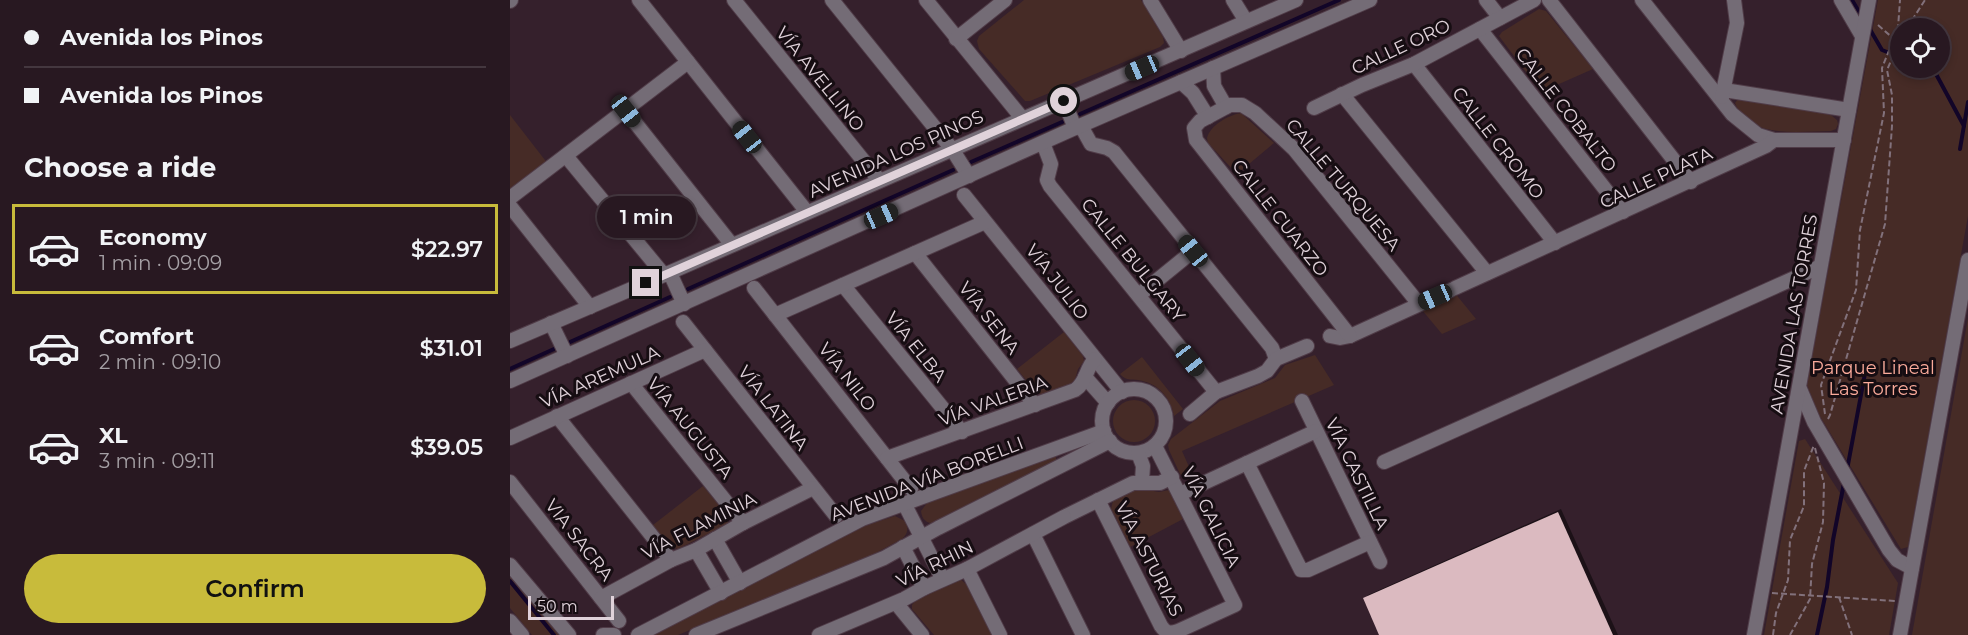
<!DOCTYPE html>
<html lang="en">
<head>
<meta charset="utf-8">
<style>
	:root { --surface:#281821; --page:#30212a; --text:#f1f3f6; --muted:#a5a0a5; --line:#44373f; --accent:#c8bb3b }
	body { margin:0; font-family:Montserrat,sans-serif; background:var(--page); color:var(--text); height:100vh; display:flex; flex-direction:column; font-size:22px; white-space:nowrap }
	* { box-sizing:border-box; margin:0 }
	p { font-size:20px; color:var(--muted) }
	.icon { flex:none; width:33px; height:33px; fill:none; stroke:currentColor; stroke-width:2; stroke-linecap:round; stroke-linejoin:round }
	.map { position:relative; flex:1; overflow:hidden }
	.drawer { display:flex; flex-direction:column; background:var(--surface); width:510px }
	.drawer>* { flex:none }
	.hud { display:grid; align-content:center; height:132px; padding:0 24px; background:var(--surface) }
	.controls { position:absolute; left:1380px; top:18px; display:grid; gap:12px }
	.controls a { display:grid; place-items:center; width:60px; height:60px; border-radius:50%; background:var(--surface); box-shadow:0 3px 9px #0003,0 0 0 2px var(--line); font-size:30px }
	.scale { position:absolute; left:18px; bottom:15px; width:86px; box-sizing:border-box; padding-left:6px; border:3px solid #e0d2da; border-top:0; font-size:16px; line-height:21px; white-space:nowrap; color:#e0d2da; -webkit-text-stroke:4px #160d12; paint-order:stroke }
	.end { position:absolute; width:27px; height:27px; margin:-14px; border:8px solid #e0d2da; background:#111; box-shadow:0 0 0 3px #111 }
	.from { border-radius:50% }
	.bubble { position:absolute; height:42px; border-radius:21px; background:var(--surface); box-shadow:0 3px 9px #0003,0 0 0 2px var(--line); font-size:20px; font-weight:600; line-height:42px; text-align:center }
	.car { position:absolute; width:18px; height:36px; margin:-18px -9px; border-radius:8px; box-shadow:0 0 4px 2px #0007; background:linear-gradient(#222 24%,#8ab4d8 0 40%,#222 0 76%,#8ab4d8 0 86%,#222 0) }
	.hud b { display:flex; align-items:center; gap:21px; height:57px; font-size:22px }
	.hud b+b { border-top:2px solid var(--line) }
	.hud i { width:15px; height:15px; background:var(--text) }
	ul { padding:0; list-style:none }
	li { display:flex; align-items:center; gap:18px; height:90px; margin:0 12px 9px; padding:0 12px; border:3px solid transparent; border-radius:0px }
	li div { flex:1 }
	li b { display:block; font-size:22px }
	li em { font-style:normal; font-weight:600 }
	li.current { border-color:var(--accent) }
	li>.icon { width:54px; height:54px; stroke-width:1.5 }
	h2 { padding:0 24px; font-size:27px; line-height:72px }
	.cta { display:flex; gap:12px; margin-top:auto; padding:12px 24px }
	.cta a { flex:1; height:69px; border-radius:36px; background:var(--accent); color:#111; font-size:24px; font-weight:600; line-height:69px; text-align:center }
	main { display:flex; flex:1; min-height:0 }
	.map>svg:first-child { display:block }
</style>
</head>
<body>
<main>
<section class="drawer">
<div class="hud">
<b><i class="from"></i>Avenida los Pinos</b>
<b><i></i>Avenida los Pinos</b>
</div>
<h2>Choose a ride</h2>
<ul>
<li class="current"><svg class="icon" aria-label="car" viewBox="0 0 24 24"><path d="M5 17H2v-5l4-1 3-4h7l3 4 3 1v5h-3M9 17h6M6 11h13"/><circle cx="7" cy="17" r="2"/><circle cx="17" cy="17" r="2"/></svg><div><b>Economy</b><p>1 min · 09:09</p></div><em>$22.97</em></li>
<li><svg class="icon" aria-label="car" viewBox="0 0 24 24"><path d="M5 17H2v-5l4-1 3-4h7l3 4 3 1v5h-3M9 17h6M6 11h13"/><circle cx="7" cy="17" r="2"/><circle cx="17" cy="17" r="2"/></svg><div><b>Comfort</b><p>2 min · 09:10</p></div><em>$31.01</em></li>
<li><svg class="icon" aria-label="car" viewBox="0 0 24 24"><path d="M5 17H2v-5l4-1 3-4h7l3 4 3 1v5h-3M9 17h6M6 11h13"/><circle cx="7" cy="17" r="2"/><circle cx="17" cy="17" r="2"/></svg><div><b>XL</b><p>3 min · 09:11</p></div><em>$39.05</em></li>
</ul>
<div class="cta"><a>Confirm</a></div>
</section>
<div class="map">
<svg width="1458" height="635" viewBox="0 0 1458 635">
	<rect width="100%" height="100%" fill="#35202c"/>
	<!-- green -->
	<g fill="#462b26" fill-rule="evenodd">
		<polygon points="514,0 631,0 653,37 654,43 650,47 520,101 515,101 469,49 467,41 469,36"/>
		<path d="M1368,0H1458V216L1398,547L1391,549L1308,413L1297,385ZM1390,28H1430V68H1390Z"/>
		<polygon points="1029,9 1036,11 1083,69 1031,92 989,36 992,32"/>
		<path d="M1229,98L1321,115L1327,120L1328,124L1326,129L1321,131C1290,131 1239,140 1225,103Z"/>
		<path d="M731,113L764,143L727,174L698,143L697,138C700,125 719,115 731,113Z"/>
		<polygon points="0,115 38,164 0,193"/>
		<polygon points="944,292 966,319 932,334 912,310"/>
		<polygon points="1458,318 1458,635 1402,635"/>
		<polygon points="554,332 573,356 574,361 568,369 564,383 532,395 525,391 507,369"/>
		<polygon points="805,355 824,385 672,451 684,478 678,480 670,474 659,450 658,445 661,439 710,401 765,378 775,365"/>
		<path d="M632,357L673,409L664,416C660,397 648,383 628,380C621,379 616,381 610,374Z"/>
		<circle cx="624" cy="421" r="21"/>
		<polygon points="1295,439 1388,583 1379,635 1254,635 1289,441"/>
		<path d="M544,456L546,457V462L426,523C417,524 412,520 411,511L417,503Z"/>
		<polygon points="193,486 218,516 218,524 168,549 160,547 143,525"/>
		<polygon points="627,488 649,492 659,490 673,519 620,547 601,509 603,501"/>
		<path d="M385,516L395,521C399,528 398,533 392,539L362,555L168,635H143L348,528Z"/>
		<polygon points="0,575 49,635 22,635 0,608"/>
		<polygon points="444,579 450,579 457,585 482,635 424,635 402,609 402,605 405,601"/>
	</g>
	<!-- shadow -->
	<polygon fill="#0007" points="1051,509 1108,635 871,635 855,599 858,595"/>
	<g fill="none" stroke-linecap="round" stroke-linejoin="round">
		<!-- stream -->
		<g stroke="#120528" stroke-width="4">
			<polyline points="1342,0 1352,17"/>
			<polyline points="1358,26 1372,50 1390,57"/>
			<polyline points="1419,68 1426,74 1454,126"/>
			<polyline points="570,114 829,0"/>
			<polyline points="1450,149 1458,102"/>
			<polyline points="461,162 552,122"/>
			<polyline points="178,289 443,170"/>
			<polyline points="60,342 160,297"/>
			<polyline points="0,369 44,349"/>
			<polyline points="1337,470 1356,368"/>
			<polyline points="0,581 44,635"/>
			<polyline points="1307,635 1317,587 1323,540 1334,483"/>
		</g>
	</g>
	<!-- building -->
	<polygon fill="#dbbac0" points="1048,512 1103,635 869,635 853,598"/>
	<g fill="none" stroke-linecap="round" stroke-linejoin="round">
		<!-- minor casing -->
		<g stroke="#503c48" stroke-width="16">
			<g id="minor">
				<polyline points="129,0 297,212"/>
				<polyline points="224,0 369,180"/>
				<polyline points="322,0 442,149 459,176"/>
				<polyline points="416,0 512,118"/>
				<polyline points="640,0 671,51"/>
				<polyline points="723,0 736,21"/>
				<polyline points="976,0 990,18"/>
				<polyline points="1039,0 1181,182"/>
				<polyline points="1132,0 1222,114 1248,135 1264,140"/>
				<polyline points="1331,0 1352,36"/>
				<polyline points="0,1 1,0"/>
				<polyline points="970,29 1113,212"/>
				<polyline points="446,39 495,0"/>
				<polyline points="904,64 1045,243"/>
				<polyline points="703,68 704,86 716,107"/>
				<polyline points="671,82 683,93 698,117"/>
				<polyline points="1214,90 1339,110"/>
				<polyline points="832,94 977,273"/>
				<polyline points="1212,97 1227,23 1224,0"/>
				<polyline points="554,101 565,128"/>
				<polyline points="804,108 852,85 904,64 1024,0"/>
				<polyline points="116,111 222,245"/>
				<polyline points="571,126 581,144 597,148 604,152 762,348 766,359"/>
				<polyline points="533,143 541,164 537,180 540,186 706,392"/>
				<polyline points="56,156 154,275"/>
				<polyline points="454,195 612,392"/>
				<polyline points="0,198 178,62"/>
				<polyline points="0,206 80,307"/>
				<polyline points="405,253 525,405"/>
				<polyline points="160,273 174,304"/>
				<polyline points="333,285 452,432"/>
				<polyline points="244,288 401,489"/>
				<polyline points="945,288 1256,146 1264,140 1334,140"/>
				<polyline points="629,295 683,251"/>
				<polyline points="265,315 475,222"/>
				<polyline points="173,322 326,516"/>
				<polyline points="41,323 57,356"/>
				<polyline points="820,336 830,338 840,336 941,290"/>
				<polyline points="840,336 686,140 684,128 690,121 720,105 732,105 745,113 784,149 909,304"/>
				<polyline points="0,341 154,275 786,0"/>
				<polyline points="575,377 598,403"/>
				<polyline points="0,381 565,128 860,0"/>
				<polyline points="121,383 233,523"/>
				<polyline points="1290,389 1304,422 1379,550 1387,560 1402,568"/>
				<circle cx="624" cy="421" r="32"/>
				<polyline points="792,401 870,562"/>
				<polyline points="680,414 706,392 748,376 757,371 766,359 797,346"/>
				<polyline points="47,416 161,560"/>
				<polyline points="0,438 195,350"/>
				<polyline points="628,453 633,466 632,481"/>
				<path d="M377,458L565,390C577,382 575,369 585,359"/>
				<polyline points="874,462 1309,267"/>
				<polyline points="737,463 791,570 798,570 860,542"/>
				<polyline points="0,482 109,621"/>
				<polyline points="670,494 806,431"/>
				<path d="M588,500L651,626C656,633 660,634 668,631L725,605L645,446"/>
				<polyline points="395,505 432,578"/>
				<polyline points="556,516 623,483 650,483 662,477"/>
				<polyline points="523,534 573,635"/>
				<polyline points="205,539 230,583"/>
				<polyline points="393,547 414,588"/>
				<polyline points="186,550 211,593"/>
				<polyline points="0,565 59,635"/>
				<polyline points="457,569 490,635"/>
				<polyline points="91,598 161,560 186,550 233,523 303,488"/>
				<polyline points="386,603 412,635"/>
				<polyline points="0,621 12,635"/>
				<polyline points="93,635 104,635"/>
				<polyline points="128,635 352,519 594,431"/>
				<polyline points="186,635 374,558 428,528 600,441"/>
				<polyline points="309,635 394,599 414,588 457,569 554,517"/>
				<polyline points="1244,635 1359,0"/>
				<polyline points="1390,635 1458,260"/>
			</g>
		</g>
		<!-- path -->
		<g stroke="#82717b" stroke-width="2" stroke-dasharray="6 3" stroke-linecap="butt">
			<polyline points="1368,25 1384,39"/>
			<polyline points="1397,28 1415,0"/>
			<polyline points="1315,414 1311,385 1346,290 1350,230 1374,113 1372,68 1388,28 1390,0"/>
			<polyline points="1318,419 1320,415 1375,224 1382,126 1382,95 1377,70 1390,40"/>
			<polyline points="1262,593 1385,601"/>
			<polyline points="1329,597 1342,635"/>
			<polyline points="1263,635 1266,613 1278,580 1280,540 1294,506 1294,471 1304,445"/>
			<polyline points="1280,635 1300,599 1302,564 1313,522 1314,483 1305,448"/>
		</g>
		<!-- minor -->
		<use href="#minor" stroke="#746c76" stroke-width="14"/>
	</g>
	<g fill="none" stroke-linecap="round" stroke-linejoin="round">
		<!-- route -->
		<polyline stroke="#e0d2da" stroke-width="8" points="136,283 554,101"/>
	</g>
	<g text-anchor="middle" dominant-baseline="central" stroke-width="6" stroke-linejoin="round" paint-order="stroke">
		<!-- street labels -->
		<g font-size="18" fill="#e0d2da" stroke="#160d12">
			<text transform="translate(891 47) rotate(-25)">CALLE ORO</text>
			<text transform="translate(310 79) rotate(51)">VÍA AVELLINO</text>
			<text transform="translate(1056 110) rotate(52)">CALLE COBALTO</text>
			<text transform="translate(988 143) rotate(52)">CALLE CROMO</text>
			<text transform="translate(386 154) rotate(-24)">AVENIDA LOS PINOS</text>
			<text transform="translate(1146 178) rotate(-25)">CALLE PLATA</text>
			<text transform="translate(833 185) rotate(50)">CALLE TURQUESA</text>
			<text transform="translate(770 218) rotate(52)">CALLE CUARZO</text>
			<text transform="translate(623 260) rotate(51)">CALLE BULGARY</text>
			<text transform="translate(547 282) rotate(52)">VÍA JULIO</text>
			<text transform="translate(1284 314) rotate(-80)">AVENIDA LAS TORRES</text>
			<text transform="translate(479 318) rotate(52)">VÍA SENA</text>
			<text transform="translate(406 347) rotate(51)">VÍA ELBA</text>
			<text transform="translate(90 377) rotate(-24)">VÍA AREMULA</text>
			<text transform="translate(337 377) rotate(52)">VÍA NILO</text>
			<text transform="translate(483 401) rotate(-20)">VÍA VALERIA</text>
			<text transform="translate(263 408) rotate(52)">VÍA LATINA</text>
			<text transform="translate(180 428) rotate(51)">VÍA AUGUSTA</text>
			<text transform="translate(847 474) rotate(64)">VÍA CASTILLA</text>
			<text transform="translate(417 479) rotate(-21)">AVENIDA VÍA BORELLI</text>
			<text transform="translate(701 517) rotate(64)">VÍA GALICIA</text>
			<text transform="translate(189 526) rotate(-27)">VÍA FLAMINIA</text>
			<text transform="translate(69 540) rotate(52)">VIA SACRA</text>
			<text transform="translate(639 559) rotate(63)">VÍA ASTURIAS</text>
			<text transform="translate(425 564) rotate(-26)">VÍA RHIN</text>
		</g>
		<!-- park labels -->
		<g font-size="18" fill="#fbab9b" stroke="#160d12">
			<text x="1363" y="368">Parque Lineal<tspan x="1363" dy="21">Las Torres</tspan></text>
		</g>
	</g>
</svg>
<div class="controls">
<a><svg class="icon" aria-label="locate" viewBox="0 0 24 24"><circle cx="12" cy="12" r="6"/><path d="M12 2v4M12 18v4M2 12h4M18 12h4"/></svg></a>
</div>
<div class="scale">50 m</div>
<i class="end from" style="left:554px;top:101px"></i>
<i class="end" style="left:136px;top:283px"></i>
<div class="bubble" style="left:87px;top:196px;width:99px">1 min</div>
<i class="car" style="left:632px;top:68px;rotate:247deg"></i>
<i class="car" style="left:116px;top:111px;rotate:142deg"></i>
<i class="car" style="left:237px;top:137px;rotate:322deg"></i>
<i class="car" style="left:371px;top:216px;rotate:66deg"></i>
<i class="car" style="left:683px;top:251px;rotate:321deg"></i>
<i class="car" style="left:925px;top:297px;rotate:246deg"></i>
<i class="car" style="left:680px;top:360px;rotate:142deg"></i>
</div>
</main>
</body>
</html>
